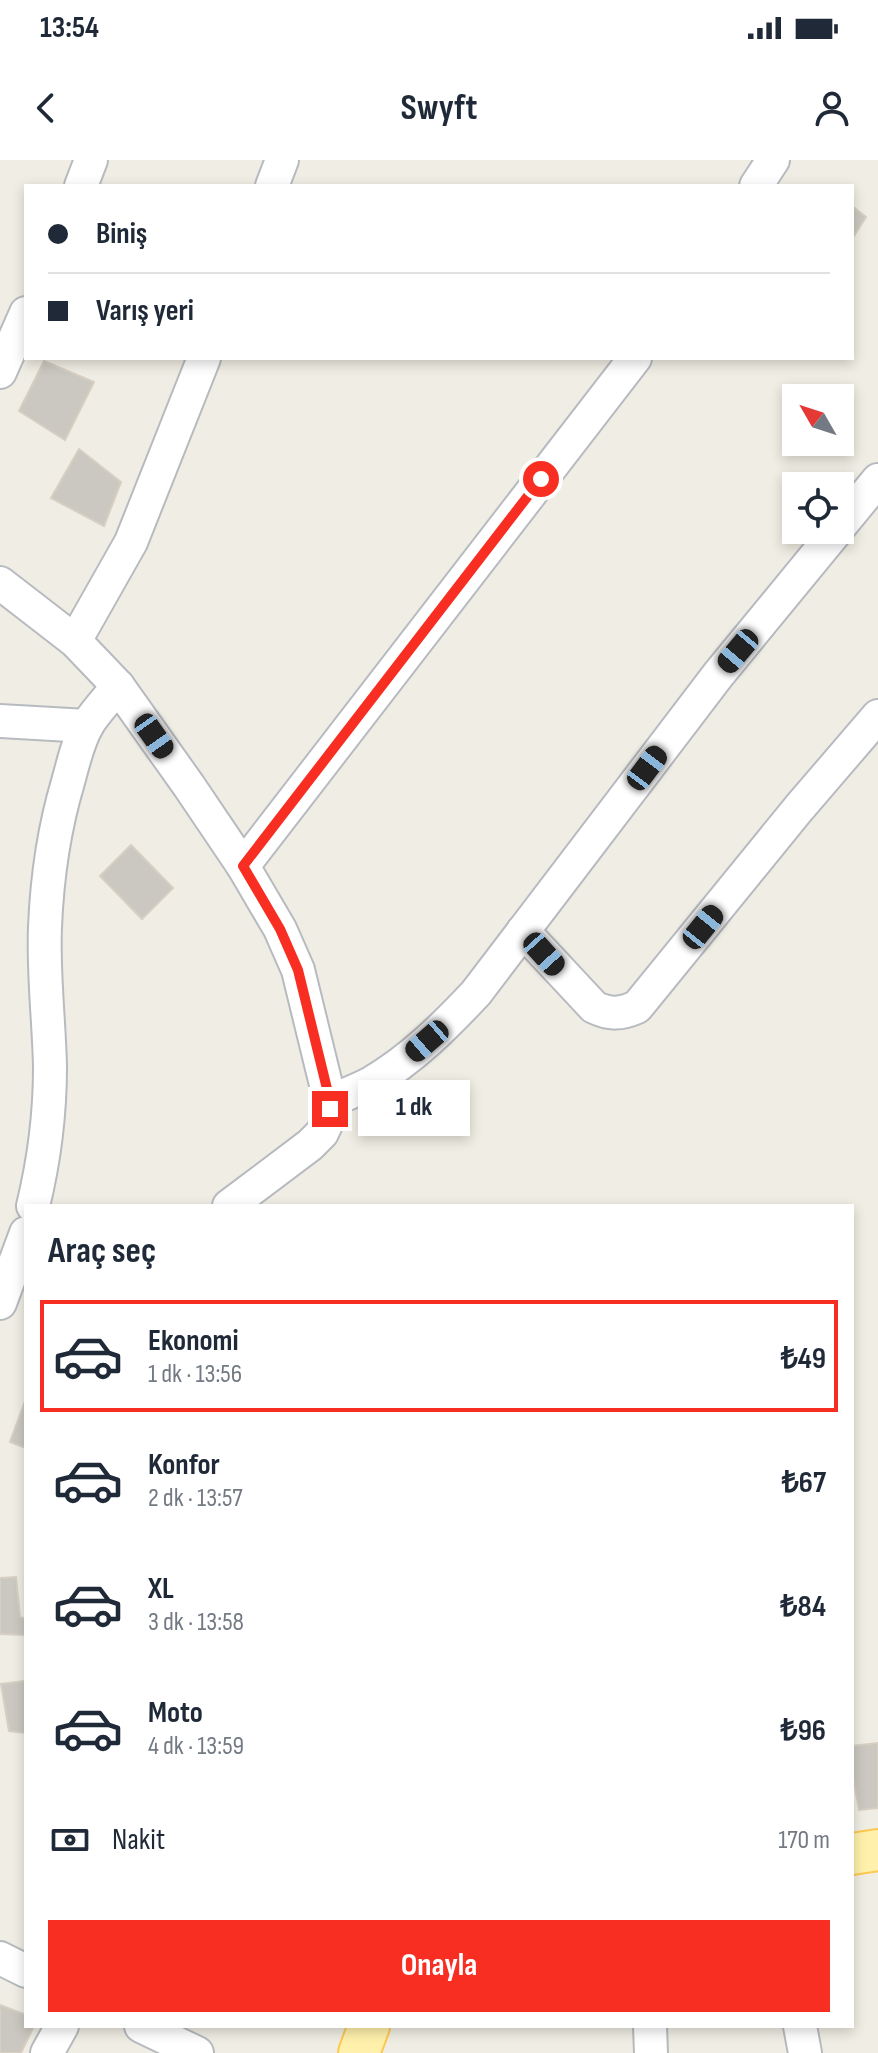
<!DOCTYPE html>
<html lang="tr">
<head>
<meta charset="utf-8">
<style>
	:root { --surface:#fff; --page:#f6f6f7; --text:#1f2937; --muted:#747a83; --line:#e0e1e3; --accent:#f92e22 }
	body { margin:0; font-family:"Sofia Sans Condensed",sans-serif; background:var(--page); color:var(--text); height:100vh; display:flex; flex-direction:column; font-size:30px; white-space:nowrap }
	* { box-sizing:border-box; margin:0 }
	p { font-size:26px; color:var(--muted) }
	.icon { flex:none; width:44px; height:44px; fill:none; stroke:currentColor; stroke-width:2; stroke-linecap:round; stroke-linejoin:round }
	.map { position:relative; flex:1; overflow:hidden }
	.panel { position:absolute; left:24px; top:1044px; width:830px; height:824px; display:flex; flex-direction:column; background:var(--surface); border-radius:0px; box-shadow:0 4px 12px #0003 }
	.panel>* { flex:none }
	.hud { position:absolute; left:24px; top:24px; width:830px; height:176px; border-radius:0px; box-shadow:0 4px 12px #0003; display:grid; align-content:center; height:176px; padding:0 24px; background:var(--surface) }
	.needle { width:52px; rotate:309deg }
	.fabs { position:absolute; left:782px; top:224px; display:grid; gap:16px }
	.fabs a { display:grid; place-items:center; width:72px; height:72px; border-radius:0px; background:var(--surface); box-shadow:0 4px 12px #0003; font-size:40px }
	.end { position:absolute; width:36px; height:36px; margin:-18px; border:10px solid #f92e22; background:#fff; box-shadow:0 0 0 4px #fff }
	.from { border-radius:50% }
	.bubble { position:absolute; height:56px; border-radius:0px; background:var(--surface); box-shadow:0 4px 12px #0003; font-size:26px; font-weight:700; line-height:56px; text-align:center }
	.car { position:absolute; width:24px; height:48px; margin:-24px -12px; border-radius:10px; box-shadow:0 0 6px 2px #0007; background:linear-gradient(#222 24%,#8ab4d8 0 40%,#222 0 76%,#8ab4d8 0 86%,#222 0) }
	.hud b { display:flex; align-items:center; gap:28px; height:76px; font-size:30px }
	.hud b+b { border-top:2px solid var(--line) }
	.hud i { width:20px; height:20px; background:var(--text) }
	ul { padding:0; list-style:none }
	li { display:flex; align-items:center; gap:24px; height:112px; margin:0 16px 12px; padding:0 8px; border:4px solid transparent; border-radius:0px }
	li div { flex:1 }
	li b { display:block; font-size:30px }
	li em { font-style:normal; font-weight:700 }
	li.active { border-color:var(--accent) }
	li>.icon { width:72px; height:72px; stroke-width:1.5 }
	h2 { padding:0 24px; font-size:36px; line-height:96px }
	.pay { display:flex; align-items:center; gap:20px; height:88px; padding:0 24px; font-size:30px }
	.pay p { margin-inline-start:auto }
	.button { display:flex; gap:16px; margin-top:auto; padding:16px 24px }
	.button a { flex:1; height:92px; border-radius:0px; background:var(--accent); color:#fff; font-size:32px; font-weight:700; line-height:92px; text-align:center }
	.status { display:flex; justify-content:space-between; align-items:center; height:56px; padding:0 40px; background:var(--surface); direction:ltr }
	.status svg { height:22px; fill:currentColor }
	header { display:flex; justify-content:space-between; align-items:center; height:104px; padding:0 24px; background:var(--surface); font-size:36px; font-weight:700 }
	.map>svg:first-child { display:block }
</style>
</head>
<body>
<div class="status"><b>13:54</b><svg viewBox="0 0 49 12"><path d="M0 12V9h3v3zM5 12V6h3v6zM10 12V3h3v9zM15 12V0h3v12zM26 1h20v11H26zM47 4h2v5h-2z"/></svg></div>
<header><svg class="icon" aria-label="back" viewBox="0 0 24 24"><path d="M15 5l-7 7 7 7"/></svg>Swyft<svg class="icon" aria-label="person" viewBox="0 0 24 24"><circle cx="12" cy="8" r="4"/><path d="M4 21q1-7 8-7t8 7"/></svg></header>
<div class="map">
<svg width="878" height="1893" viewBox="0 0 878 1893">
	<rect width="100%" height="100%" fill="#f0ede4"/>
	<!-- building -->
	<g fill="#cbc8c1" stroke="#d6cfc2" stroke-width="2">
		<polygon points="852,46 866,57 852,79"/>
		<polygon points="44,201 94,222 65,280 19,251"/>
		<polygon points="79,289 121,322 104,366 51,338"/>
		<polygon points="131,685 173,728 142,759 100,716"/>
		<polygon points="25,1241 26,1242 26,1288 10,1282"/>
		<polygon points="16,1417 20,1457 26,1459 26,1471 25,1475 0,1474 0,1418"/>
		<polygon points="26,1521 26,1573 9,1571 1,1524"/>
		<polygon points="878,1583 878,1648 859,1650 852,1610 852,1586"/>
		<polygon points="0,1845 26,1855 26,1866 34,1866 21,1893 0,1893"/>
	</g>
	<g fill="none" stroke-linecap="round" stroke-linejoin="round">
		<!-- minor casing -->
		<g stroke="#b7bbc0" stroke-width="36">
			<g id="minor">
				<polyline points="81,26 91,0"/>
				<polyline points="272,26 282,0"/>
				<polyline points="756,26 773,0"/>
				<polyline points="0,212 26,153"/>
				<polyline points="840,366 878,320"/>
				<polyline points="0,423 75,481 118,526 189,626 243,706 280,769 298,810 330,941 328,960 322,973 310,985 229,1046"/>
				<polyline points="75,481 131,382 204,198"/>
				<polyline points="0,561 87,566"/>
				<polyline points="243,706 635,198"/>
				<path d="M523,771L594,847C610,855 621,854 637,847L799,648L878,556"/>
				<path d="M330,941C344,935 358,930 371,923C411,900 445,866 476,833L718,515L837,370"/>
				<path d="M33,1046C44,1001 50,953 50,907C49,860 43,813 45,767C47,718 54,669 68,622C73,604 78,581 88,564C96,551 108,539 118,526"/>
				<polyline points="0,1143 26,1073"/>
				<polyline points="0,1798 26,1811"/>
				<polyline points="141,1866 197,1893"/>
				<polyline points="650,1866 651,1893"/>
				<polyline points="800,1866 805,1893"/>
				<polyline points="47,1893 62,1866"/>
			</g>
		</g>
		<!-- major casing -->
		<g stroke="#fec950" stroke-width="44">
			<g id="major">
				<polyline points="852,1694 878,1690"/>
				<polyline points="359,1893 369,1866"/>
			</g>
		</g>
		<!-- minor -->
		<use href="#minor" stroke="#fff" stroke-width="32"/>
		<!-- major -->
		<use href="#major" stroke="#fff0ab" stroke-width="40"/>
	</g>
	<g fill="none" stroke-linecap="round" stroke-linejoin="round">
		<!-- route -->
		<polyline stroke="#f92e22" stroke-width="10" points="330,949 330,941 298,810 280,769 243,706 541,319"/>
	</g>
</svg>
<div class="fabs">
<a><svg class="needle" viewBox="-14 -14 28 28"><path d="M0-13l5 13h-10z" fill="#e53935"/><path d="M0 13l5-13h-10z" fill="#747a83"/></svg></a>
<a><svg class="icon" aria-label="locate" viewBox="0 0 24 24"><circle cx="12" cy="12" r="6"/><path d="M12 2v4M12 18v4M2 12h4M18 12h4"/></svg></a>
</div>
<i class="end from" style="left:541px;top:319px"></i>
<i class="end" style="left:330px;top:949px"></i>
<div class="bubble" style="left:358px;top:920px;width:112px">1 dk</div>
<i class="car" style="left:738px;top:491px;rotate:220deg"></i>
<i class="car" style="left:154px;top:576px;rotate:145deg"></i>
<i class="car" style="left:647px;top:608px;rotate:37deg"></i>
<i class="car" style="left:703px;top:767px;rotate:39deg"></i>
<i class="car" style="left:544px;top:794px;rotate:138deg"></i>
<i class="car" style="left:427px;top:881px;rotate:229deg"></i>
<div class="hud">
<b><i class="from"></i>Biniş</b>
<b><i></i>Varış yeri</b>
</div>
<section class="panel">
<h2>Araç seç</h2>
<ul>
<li class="active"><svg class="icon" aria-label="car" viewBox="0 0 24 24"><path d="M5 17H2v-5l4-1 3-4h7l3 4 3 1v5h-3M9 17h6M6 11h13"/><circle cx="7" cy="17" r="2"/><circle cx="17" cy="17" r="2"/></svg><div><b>Ekonomi</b><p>1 dk · 13:56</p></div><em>₺49</em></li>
<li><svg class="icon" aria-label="car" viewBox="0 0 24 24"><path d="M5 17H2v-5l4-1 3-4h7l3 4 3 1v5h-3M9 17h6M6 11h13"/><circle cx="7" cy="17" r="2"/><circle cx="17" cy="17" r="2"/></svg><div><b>Konfor</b><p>2 dk · 13:57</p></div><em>₺67</em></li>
<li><svg class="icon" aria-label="car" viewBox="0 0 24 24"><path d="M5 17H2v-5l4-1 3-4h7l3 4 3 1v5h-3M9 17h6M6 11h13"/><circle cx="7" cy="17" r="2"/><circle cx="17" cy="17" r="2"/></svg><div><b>XL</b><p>3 dk · 13:58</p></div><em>₺84</em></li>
<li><svg class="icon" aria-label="car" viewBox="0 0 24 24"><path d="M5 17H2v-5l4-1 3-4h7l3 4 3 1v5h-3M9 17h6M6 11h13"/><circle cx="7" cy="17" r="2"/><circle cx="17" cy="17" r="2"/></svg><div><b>Moto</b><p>4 dk · 13:59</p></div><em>₺96</em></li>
</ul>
<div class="pay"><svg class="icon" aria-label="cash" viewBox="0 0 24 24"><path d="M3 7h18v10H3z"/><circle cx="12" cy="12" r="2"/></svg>Nakit<p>170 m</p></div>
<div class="button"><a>Onayla</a></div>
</section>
</div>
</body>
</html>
